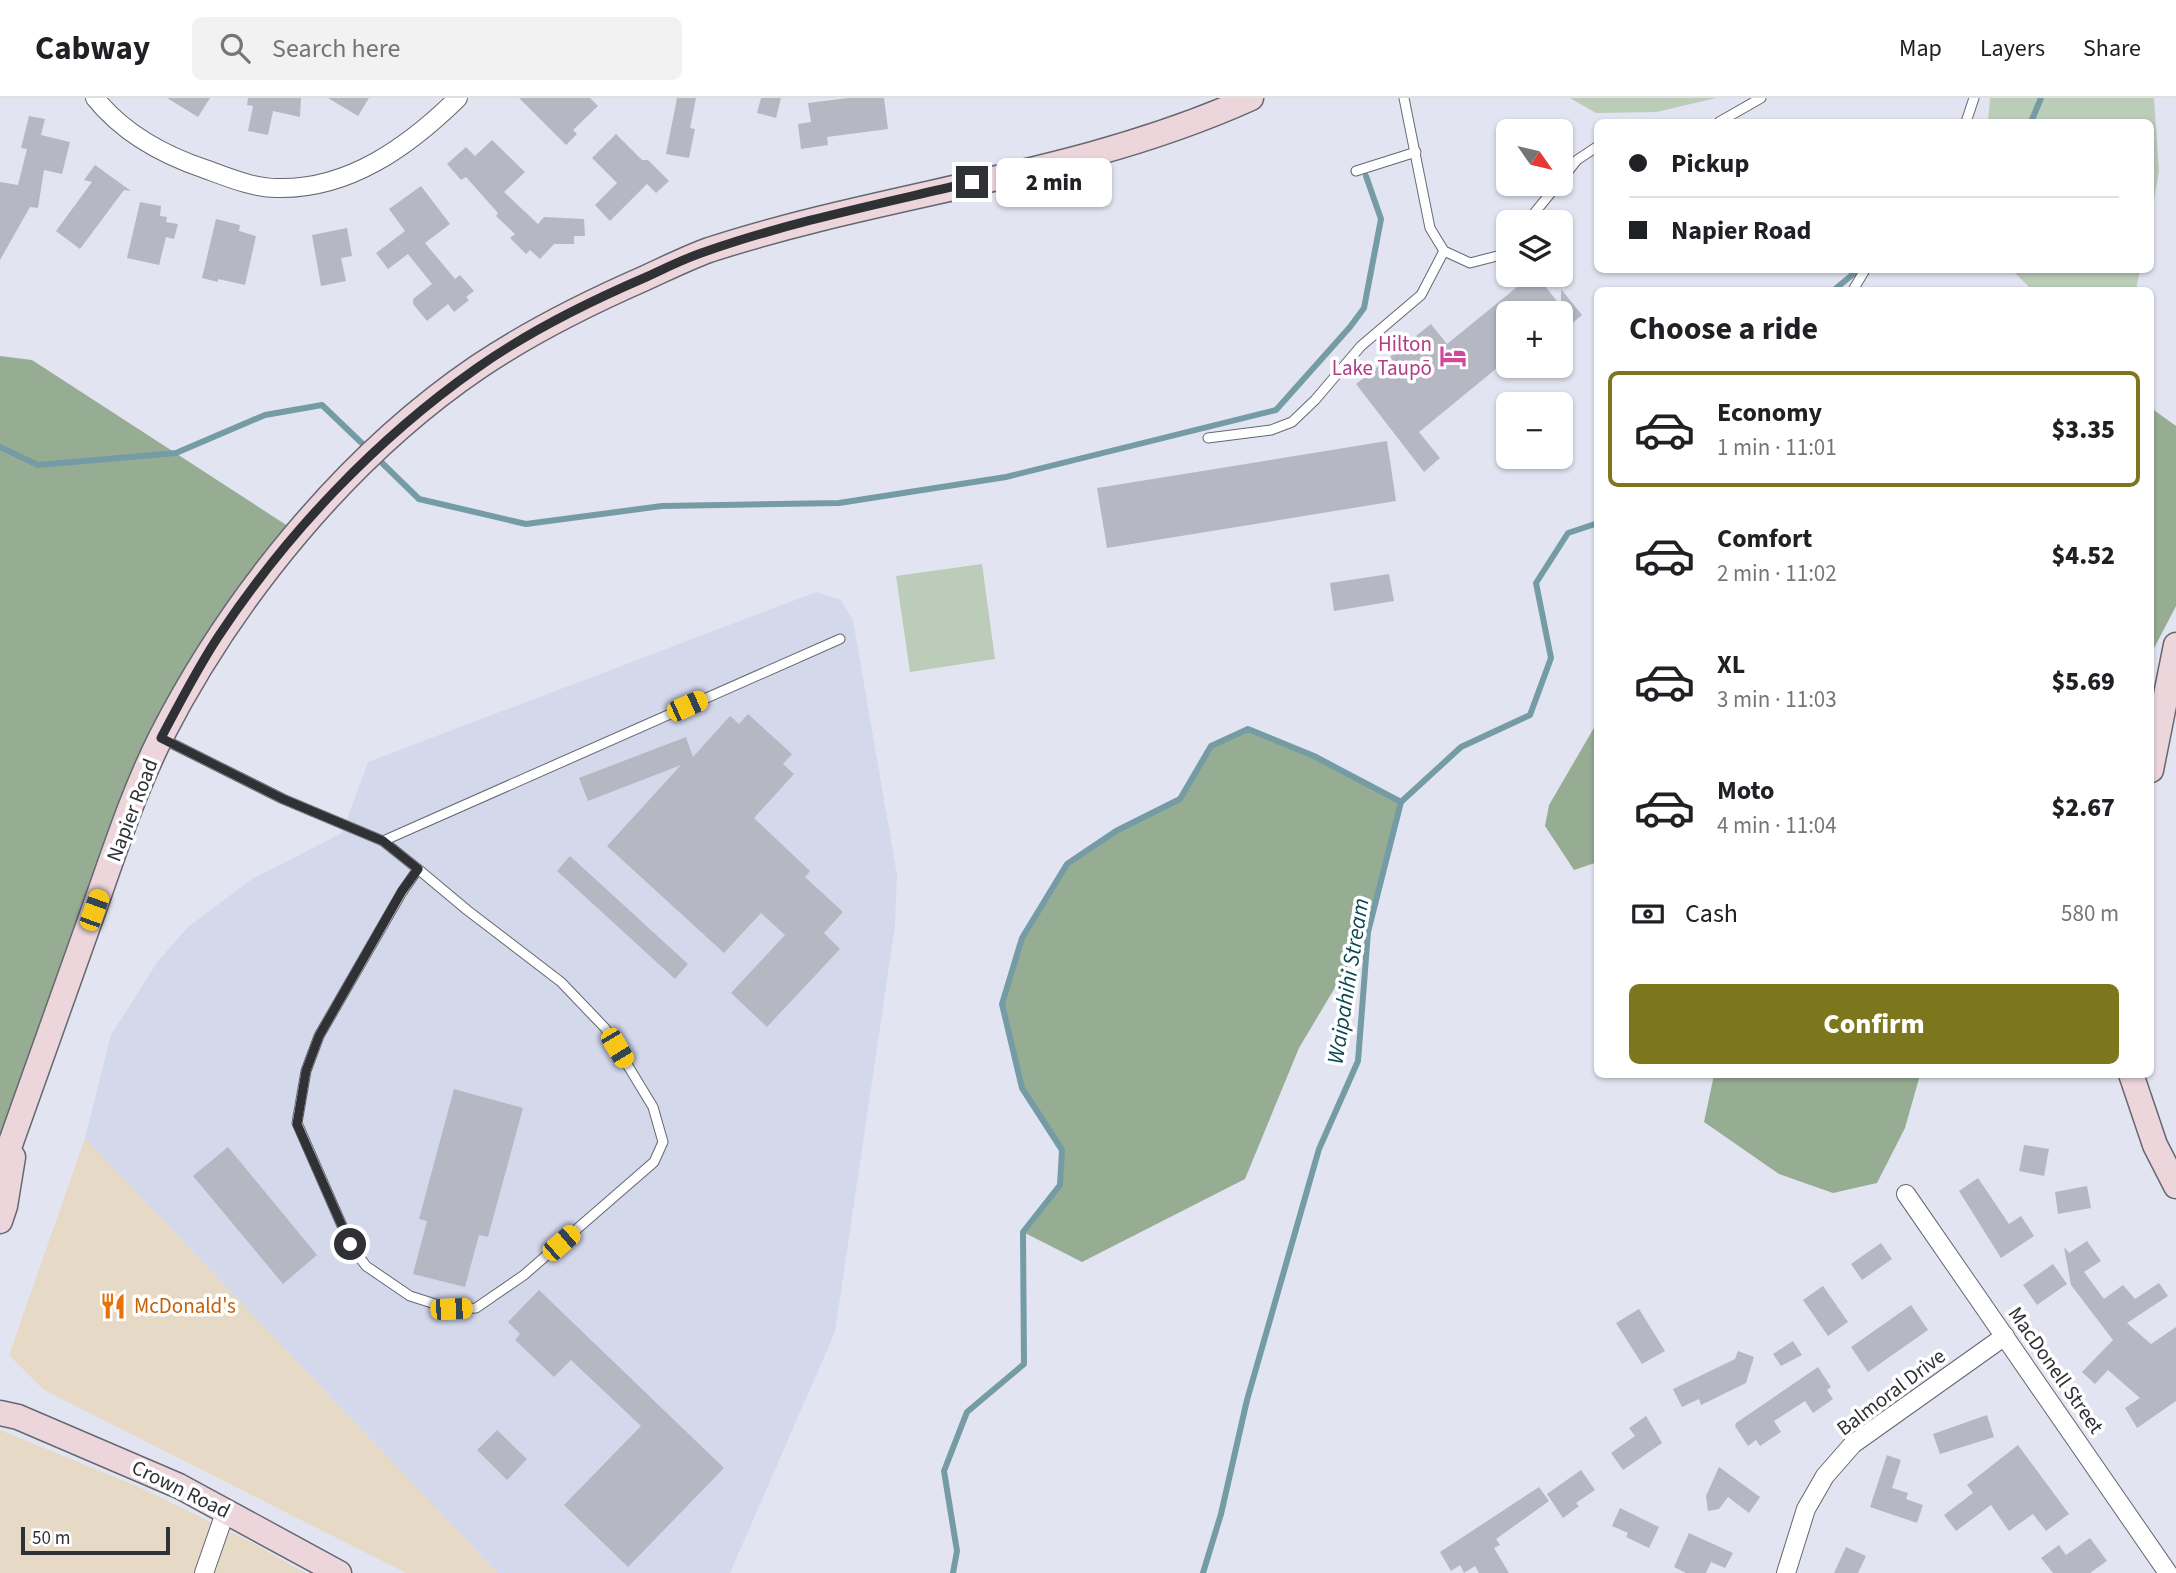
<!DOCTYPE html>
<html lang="en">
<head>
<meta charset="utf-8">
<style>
	:root { --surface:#fff; --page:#f2f2f2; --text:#202124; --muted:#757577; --line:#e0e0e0; --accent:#7c771c }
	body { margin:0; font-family:"Source Sans 3",sans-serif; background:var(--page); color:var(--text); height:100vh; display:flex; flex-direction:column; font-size:26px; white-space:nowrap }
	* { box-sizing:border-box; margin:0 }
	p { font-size:23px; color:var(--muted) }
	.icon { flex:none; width:38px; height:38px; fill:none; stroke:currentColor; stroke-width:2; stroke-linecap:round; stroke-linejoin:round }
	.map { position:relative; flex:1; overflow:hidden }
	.details { position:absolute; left:1594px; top:189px; width:560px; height:791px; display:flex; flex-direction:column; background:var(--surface); border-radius:10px; box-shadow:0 2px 5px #0004 }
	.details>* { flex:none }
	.hud { position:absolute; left:1594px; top:21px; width:560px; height:154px; border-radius:10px; box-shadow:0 2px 5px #0004; display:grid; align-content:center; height:154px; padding:0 35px; background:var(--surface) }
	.needle { width:46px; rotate:124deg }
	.tools { position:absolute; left:1496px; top:21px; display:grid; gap:14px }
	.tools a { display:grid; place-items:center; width:77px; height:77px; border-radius:10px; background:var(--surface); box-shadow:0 2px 5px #0004; font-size:35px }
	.scale { position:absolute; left:21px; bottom:18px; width:149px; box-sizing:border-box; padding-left:7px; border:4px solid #303135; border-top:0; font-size:19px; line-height:24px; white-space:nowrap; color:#303135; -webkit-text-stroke:5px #fff; paint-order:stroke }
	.end { position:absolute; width:32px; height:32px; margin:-16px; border:9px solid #303135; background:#fff; box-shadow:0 0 0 4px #fff }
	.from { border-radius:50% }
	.bubble { position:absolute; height:49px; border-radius:10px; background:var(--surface); box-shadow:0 2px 5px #0004; font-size:23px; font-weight:800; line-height:49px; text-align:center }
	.car { position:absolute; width:21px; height:42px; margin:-21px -10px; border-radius:9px; box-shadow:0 0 5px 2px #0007; background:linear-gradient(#f5c518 24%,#345 0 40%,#f5c518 0 76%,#345 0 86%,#f5c518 0) }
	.hud b { display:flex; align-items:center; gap:24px; height:66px; font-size:26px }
	.hud b+b { border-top:2px solid var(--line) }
	.hud i { width:18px; height:18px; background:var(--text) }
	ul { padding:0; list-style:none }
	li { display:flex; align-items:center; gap:21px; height:116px; margin:0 14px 10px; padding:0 21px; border:4px solid transparent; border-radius:10px }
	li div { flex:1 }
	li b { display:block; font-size:26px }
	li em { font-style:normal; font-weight:800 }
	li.current { border-color:var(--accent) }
	li>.icon { width:63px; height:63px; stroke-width:1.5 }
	h2 { padding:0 35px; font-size:32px; line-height:84px }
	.pay { display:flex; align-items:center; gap:18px; height:77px; padding:0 35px; font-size:26px }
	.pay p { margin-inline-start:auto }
	.primary-button { display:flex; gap:14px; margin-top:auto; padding:14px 35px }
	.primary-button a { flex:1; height:80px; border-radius:10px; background:var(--accent); color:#fff; font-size:28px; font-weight:800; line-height:80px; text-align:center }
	header { display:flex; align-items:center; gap:42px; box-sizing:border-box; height:98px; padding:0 35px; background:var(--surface); border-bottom:2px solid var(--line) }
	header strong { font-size:33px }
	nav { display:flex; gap:38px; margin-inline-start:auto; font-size:24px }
	.search { width:490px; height:63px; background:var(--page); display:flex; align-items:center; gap:18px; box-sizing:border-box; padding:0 24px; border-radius:10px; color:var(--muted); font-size:26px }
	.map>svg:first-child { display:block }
</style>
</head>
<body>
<header>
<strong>Cabway</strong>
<div class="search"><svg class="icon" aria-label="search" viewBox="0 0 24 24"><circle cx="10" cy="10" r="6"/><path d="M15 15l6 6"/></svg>Search here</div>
<nav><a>Map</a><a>Layers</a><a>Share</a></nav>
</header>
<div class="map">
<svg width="2176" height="1475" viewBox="0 0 2176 1475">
	<rect width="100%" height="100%" fill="#e2e5f1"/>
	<!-- commercial -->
	<g fill="#e6dac6">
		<polygon points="85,1040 498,1475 406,1475 44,1292 9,1257"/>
		<polygon points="0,1332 137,1388 253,1445 305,1475 0,1475"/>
	</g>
	<!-- built -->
	<polygon fill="#d4d8eb" points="816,494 841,502 853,522 897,777 895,828 835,1234 730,1475 498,1475 85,1040 111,937 158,863 188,829 252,781 342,735 368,664"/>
	<!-- green -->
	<g fill="#bbccb9">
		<polygon points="1570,0 1716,0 1657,14 1596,15"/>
		<polygon points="1990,0 2154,0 2159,74 2151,117 2151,24 1988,24"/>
		<polygon points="2012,172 2140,172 2136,192 2032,192"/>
		<polygon points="982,466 995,561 910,574 896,478"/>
	</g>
	<!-- forest -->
	<g fill="#96ad94">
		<polygon points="0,258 32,262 294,432 163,634 0,1076"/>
		<polygon points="2151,310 2176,328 2176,508 2151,556"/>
		<polygon points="1598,623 1598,764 1574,772 1545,728 1549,707"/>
		<polygon points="1248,631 1314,658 1401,704 1368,834 1299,950 1245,1081 1082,1164 1023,1134 1060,1087 1062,1052 1022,990 1002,906 1022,840 1067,766 1116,733 1180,701 1211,648"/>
		<polygon points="1714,977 1920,976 1920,977 1905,1030 1877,1085 1833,1095 1779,1076 1704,1024"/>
	</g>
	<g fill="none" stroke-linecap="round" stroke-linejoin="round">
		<!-- stream -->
		<g stroke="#759ca5" stroke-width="6">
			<polyline points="2031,24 2041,0"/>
			<polyline points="1834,192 1858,172"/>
			<polyline points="0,349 38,367 176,355 265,317 322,307 369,352"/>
			<polyline points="377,360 419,401 526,426 662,408 839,405 1006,379 1276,312 1350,229 1364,210 1381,121 1366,78"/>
			<polyline points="953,1475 957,1453 944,1373 967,1314 1024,1266 1023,1134 1060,1087 1062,1052 1022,990 1002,906 1022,840 1067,766 1116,733 1180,701 1211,648 1248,631 1314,658 1401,704"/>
			<polyline points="1203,1475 1221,1416 1247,1302 1319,1051 1358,963 1368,834 1401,704 1461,649 1530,617 1551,560 1536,485 1568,435 1598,425"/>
		</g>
	</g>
	<!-- building -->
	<g fill="#b5b8c3">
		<polygon points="167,0 210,0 198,19"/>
		<polygon points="248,0 301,0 300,19 273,13 268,37 248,33 253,8 247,7"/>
		<polygon points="328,0 369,0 358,18"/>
		<polygon points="519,0 590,0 598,8 573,32 577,36 566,47"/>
		<polygon points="677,0 696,0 690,30 695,31 689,60 666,56"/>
		<polygon points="761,0 781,0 776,20 757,15"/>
		<polygon points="848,0 884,0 888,31 827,39 828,47 801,51 798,26 811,24 808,5"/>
		<polygon points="29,18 45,21 41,37 70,44 62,76 44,72 38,110 30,109 0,162 0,84 18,87 27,51 21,50"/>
		<polygon points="616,36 642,62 648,62 669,83 656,95 647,86 610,123 595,107 617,85 592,60"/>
		<polygon points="492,42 525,74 504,94 538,126 544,119 584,121 585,138 574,138 574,146 554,146 540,161 530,152 526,156 510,140 515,136 496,118 498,115 466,79 461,82 447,66 466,49 475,58"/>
		<polygon points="95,67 131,93 124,92 80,151 56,133 92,84 84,82"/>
		<polygon points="421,88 450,126 425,145 455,181 460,177 474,193 466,199 469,202 454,214 448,206 427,223 413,206 413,201 432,186 408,156 388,171 376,155 405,133 389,111"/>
		<polygon points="140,104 161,108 160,118 167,119 166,124 178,126 174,141 166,139 159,167 127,160"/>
		<polygon points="216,121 240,127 239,133 256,138 245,187 218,181 218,184 202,180"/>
		<polygon points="347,130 352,158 341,160 346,183 321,188 312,137"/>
		<polygon points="1532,177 1536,177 1561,208 1561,191 1582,217 1561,235 1561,215 1508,215 1508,261 1419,334 1440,360 1424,374 1356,286 1431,226 1447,246"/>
		<polygon points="1387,343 1396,403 1107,450 1097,390"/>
		<polygon points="1389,476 1394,503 1334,513 1330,485"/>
		<polygon points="748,616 792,656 783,666 794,676 754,720 810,773 805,779 843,814 824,835 840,851 767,929 731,895 785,837 761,815 724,855 607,748 681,667 588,703 579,680 686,639 693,659 730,618 739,626"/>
		<polygon points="570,758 688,866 675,881 557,773"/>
		<polygon points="454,991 523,1010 488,1139 479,1137 465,1189 413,1176 427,1123 419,1121"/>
		<polygon points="2024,1047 2049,1051 2044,1078 2019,1073"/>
		<polygon points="228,1049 317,1157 283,1186 193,1078"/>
		<polygon points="1978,1080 2009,1126 2021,1118 2034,1138 2001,1160 1959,1093"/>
		<polygon points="2087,1088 2091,1110 2058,1116 2055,1094"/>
		<polygon points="2087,1143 2101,1163 2084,1174 2104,1201 2123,1187 2135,1201 2159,1185 2168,1198 2127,1225 2151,1246 2176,1229 2176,1303 2137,1330 2125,1310 2140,1300 2108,1272 2095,1286 2082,1274 2113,1242 2071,1187 2064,1149 2069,1155"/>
		<polygon points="1881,1145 1892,1161 1862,1182 1851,1166"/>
		<polygon points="2053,1166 2067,1186 2037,1207 2023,1187"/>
		<polygon points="1823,1188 1848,1224 1828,1238 1803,1202"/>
		<polygon points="539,1192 724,1370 628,1469 564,1407 641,1328 571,1262 554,1279 515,1242 520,1236 508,1224"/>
		<polygon points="1911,1207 1928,1232 1868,1274 1851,1249"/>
		<polygon points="1639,1211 1665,1253 1642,1266 1616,1225"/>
		<polygon points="1793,1243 1802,1257 1781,1268 1773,1256"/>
		<polygon points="1738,1253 1754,1259 1746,1285 1701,1307 1699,1301 1682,1309 1673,1291 1735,1261"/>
		<polygon points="1818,1269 1831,1289 1827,1292 1833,1301 1813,1315 1805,1303 1774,1323 1781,1334 1760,1348 1756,1342 1748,1348 1735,1328 1736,1325"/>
		<polygon points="1987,1317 1994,1339 1940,1356 1933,1336"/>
		<polygon points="1646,1318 1662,1345 1623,1372 1611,1355 1635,1338 1629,1330"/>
		<polygon points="497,1332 527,1361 507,1382 477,1352"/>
		<polygon points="2018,1347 2069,1416 2046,1433 2033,1416 2009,1433 1991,1407 1956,1433 1944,1417 1973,1395 1967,1387"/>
		<polygon points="1887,1357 1901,1362 1892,1390 1908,1395 1906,1401 1923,1407 1917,1425 1870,1409"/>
		<polygon points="1719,1369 1760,1399 1749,1415 1728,1399 1719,1411 1708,1413 1706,1398"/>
		<polygon points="1581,1372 1595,1392 1576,1405 1579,1408 1563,1420 1547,1396"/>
		<polygon points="1539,1389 1549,1403 1496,1441 1500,1447 1494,1450 1509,1475 1479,1475 1475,1468 1464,1475 1460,1467 1451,1473 1440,1454"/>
		<polygon points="1620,1410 1659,1429 1649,1450 1626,1439 1628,1435 1612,1428"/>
		<polygon points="1689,1435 1733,1455 1725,1470 1711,1464 1706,1475 1686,1475 1674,1469"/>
		<polygon points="2090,1440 2107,1463 2090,1475 2053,1475 2041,1460 2059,1447 2066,1457"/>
		<polygon points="1846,1449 1866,1458 1858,1475 1834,1475"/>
	</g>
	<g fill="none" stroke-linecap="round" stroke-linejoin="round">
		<!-- lane casing -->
		<g stroke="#656771" stroke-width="11">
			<g id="lane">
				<polyline points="1404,0 1430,130 1444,153 1470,165 1501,157 1508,147"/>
				<polyline points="1719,24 1761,0"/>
				<polyline points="1966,24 1974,0"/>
				<polyline points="1356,73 1416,54"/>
				<polyline points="1561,82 1577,62 1598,48"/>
				<polyline points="1527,124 1558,86"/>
				<polyline points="1853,192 1865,172"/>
				<polyline points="1208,340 1271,332 1292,324 1315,302 1361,248 1421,197 1444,153"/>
				<polyline points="161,640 283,701 383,743 840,541"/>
				<polyline points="383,743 418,771 402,794 319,938 306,973 297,1025 350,1146 366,1168 410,1198 451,1211 476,1210 524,1177 654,1064 663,1044 653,1009 605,930 561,884 467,812 418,771"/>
			</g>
		</g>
		<!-- street casing -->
		<g stroke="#656771" stroke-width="20">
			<g id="street">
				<path d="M95,0C123,35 163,57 205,71C227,79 253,90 277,90C349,92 409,48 458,0"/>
				<polyline points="1906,1096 2168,1475"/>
				<polyline points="204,1475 226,1412"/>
				<polyline points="1786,1475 1806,1411 1825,1378 1853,1346 2005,1238"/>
			</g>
		</g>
		<!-- secondary casing -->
		<g stroke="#656771" stroke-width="27">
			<g id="secondary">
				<polyline points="2151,672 2176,547"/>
				<polyline points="2131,976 2155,1047 2176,1088"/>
				<path d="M0,1075C31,988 62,901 93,814C114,755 133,695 161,639C233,498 347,358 478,269C530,234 586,206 643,181C665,171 687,160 709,152C887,94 1079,78 1251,0"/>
				<polyline points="0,1123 5,1108 13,1059"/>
				<polyline points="0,1315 18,1319 179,1388 339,1475"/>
			</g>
		</g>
		<!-- lane -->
		<use href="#lane" stroke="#fff" stroke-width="9"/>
		<!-- street -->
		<use href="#street" stroke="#fff" stroke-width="18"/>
		<!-- secondary -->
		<use href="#secondary" stroke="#ecd6dc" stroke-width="24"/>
	</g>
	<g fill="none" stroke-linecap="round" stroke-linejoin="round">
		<!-- route -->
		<path stroke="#303135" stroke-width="9" d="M350,1146L297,1026L306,973L319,938L402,793L418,771L383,743L283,701L161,640C179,606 197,571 218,539C286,436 376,341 477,270C528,234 586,205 644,180C664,171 685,160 707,153C793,123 884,105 972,84"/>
	</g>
	<!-- icons -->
	<defs>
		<g id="hotel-bare" transform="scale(2.1)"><path d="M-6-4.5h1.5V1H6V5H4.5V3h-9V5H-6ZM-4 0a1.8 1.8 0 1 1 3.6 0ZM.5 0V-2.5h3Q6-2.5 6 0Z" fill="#d1479c" stroke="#fff" stroke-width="2.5" paint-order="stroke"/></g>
		<g id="restaurant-bare" transform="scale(2.1)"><path d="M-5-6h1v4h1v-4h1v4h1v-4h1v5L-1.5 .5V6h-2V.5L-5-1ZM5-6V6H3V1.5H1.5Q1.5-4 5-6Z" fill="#e8710a" stroke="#fff" stroke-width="2.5" paint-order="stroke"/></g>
	</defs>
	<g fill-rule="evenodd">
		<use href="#hotel-bare" x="1453" y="258"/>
		<use href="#restaurant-bare" x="113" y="1208"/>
	</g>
	<g text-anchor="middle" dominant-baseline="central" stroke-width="7" stroke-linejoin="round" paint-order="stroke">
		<!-- hotel labels -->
		<g font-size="21" fill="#b23c85" stroke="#fff" text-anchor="end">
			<text x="1432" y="246">Hilton<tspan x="1432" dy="24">Lake Taupō</tspan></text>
		</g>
		<!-- street labels -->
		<g font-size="21" fill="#303135" stroke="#fff">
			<text transform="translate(132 712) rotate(-69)">Napier Road</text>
			<text transform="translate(2056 1272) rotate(55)">MacDonell Street</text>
			<text transform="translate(1891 1294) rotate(-37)">Balmoral Drive</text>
			<text transform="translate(181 1391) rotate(26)">Crown Road</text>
		</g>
		<!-- food labels -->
		<g font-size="21" fill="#c56008" stroke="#fff" text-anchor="start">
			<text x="134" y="1208">McDonald's</text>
		</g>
		<!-- water labels -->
		<g font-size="23" font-style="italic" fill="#0c4852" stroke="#fff">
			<text transform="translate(1348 883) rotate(-81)">Waipahihi Stream</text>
		</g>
	</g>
</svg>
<div class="tools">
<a><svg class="needle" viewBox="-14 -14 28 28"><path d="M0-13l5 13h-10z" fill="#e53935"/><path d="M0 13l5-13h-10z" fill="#757577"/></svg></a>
<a><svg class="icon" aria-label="layers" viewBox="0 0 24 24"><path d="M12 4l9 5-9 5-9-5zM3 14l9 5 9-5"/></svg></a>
<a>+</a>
<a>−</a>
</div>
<div class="scale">50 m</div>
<i class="end from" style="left:350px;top:1146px"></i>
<i class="end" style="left:972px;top:84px"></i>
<div class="bubble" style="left:996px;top:60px;width:116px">2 min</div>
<i class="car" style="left:687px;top:608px;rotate:66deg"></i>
<i class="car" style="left:94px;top:812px;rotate:20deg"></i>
<i class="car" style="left:617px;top:950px;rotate:149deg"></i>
<i class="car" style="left:561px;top:1145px;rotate:49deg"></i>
<i class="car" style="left:451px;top:1211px;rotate:88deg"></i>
<div class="hud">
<b><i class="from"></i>Pickup</b>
<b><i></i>Napier Road</b>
</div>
<section class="details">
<h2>Choose a ride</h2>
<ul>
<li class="current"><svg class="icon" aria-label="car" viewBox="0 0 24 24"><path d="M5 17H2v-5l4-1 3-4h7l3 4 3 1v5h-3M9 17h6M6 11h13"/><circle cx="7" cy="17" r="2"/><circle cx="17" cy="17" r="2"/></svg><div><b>Economy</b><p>1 min · 11:01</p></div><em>$3.35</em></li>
<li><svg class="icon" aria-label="car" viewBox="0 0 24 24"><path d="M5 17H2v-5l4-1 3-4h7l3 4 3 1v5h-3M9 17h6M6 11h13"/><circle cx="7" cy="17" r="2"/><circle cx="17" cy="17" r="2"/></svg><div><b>Comfort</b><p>2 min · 11:02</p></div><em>$4.52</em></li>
<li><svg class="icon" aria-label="car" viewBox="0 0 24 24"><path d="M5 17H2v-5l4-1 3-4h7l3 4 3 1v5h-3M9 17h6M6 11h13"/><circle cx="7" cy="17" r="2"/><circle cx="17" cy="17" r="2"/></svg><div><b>XL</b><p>3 min · 11:03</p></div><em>$5.69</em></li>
<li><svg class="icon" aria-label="car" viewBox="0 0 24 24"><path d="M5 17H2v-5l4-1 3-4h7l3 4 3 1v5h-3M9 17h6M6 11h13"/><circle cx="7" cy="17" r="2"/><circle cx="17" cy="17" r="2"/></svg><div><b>Moto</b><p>4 min · 11:04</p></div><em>$2.67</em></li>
</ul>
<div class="pay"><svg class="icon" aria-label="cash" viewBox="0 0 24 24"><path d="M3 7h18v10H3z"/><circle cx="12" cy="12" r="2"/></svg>Cash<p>580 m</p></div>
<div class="primary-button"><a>Confirm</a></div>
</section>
</div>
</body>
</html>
